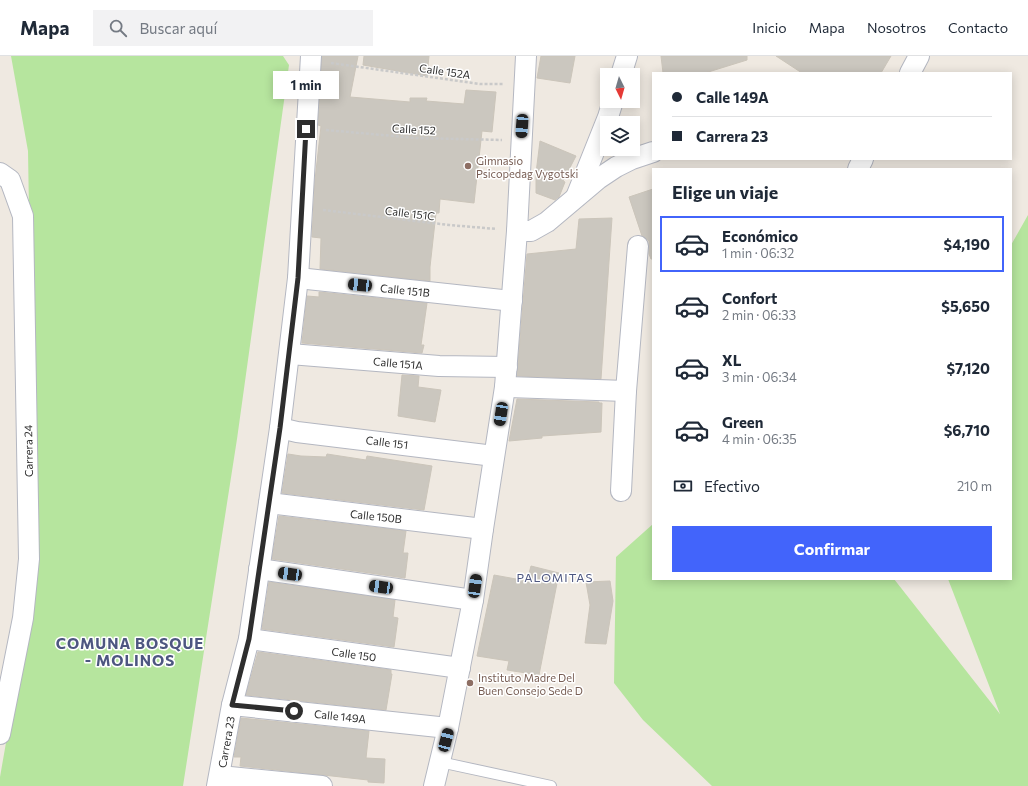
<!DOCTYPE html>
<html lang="es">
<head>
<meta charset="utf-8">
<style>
	:root { --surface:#fff; --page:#f2f2f3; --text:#1f2937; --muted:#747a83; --line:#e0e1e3; --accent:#4264fb }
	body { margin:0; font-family:Commissioner,sans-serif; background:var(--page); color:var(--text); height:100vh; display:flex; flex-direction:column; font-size:15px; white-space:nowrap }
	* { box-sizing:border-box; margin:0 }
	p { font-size:13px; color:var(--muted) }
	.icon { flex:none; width:22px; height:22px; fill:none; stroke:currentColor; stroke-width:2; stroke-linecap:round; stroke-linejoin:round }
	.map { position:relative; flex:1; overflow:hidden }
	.details { position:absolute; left:652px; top:112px; width:360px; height:412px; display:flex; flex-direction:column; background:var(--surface); border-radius:0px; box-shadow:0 2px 10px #0003 }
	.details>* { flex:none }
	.top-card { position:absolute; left:652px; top:16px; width:360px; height:88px; border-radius:0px; box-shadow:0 2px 10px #0003; display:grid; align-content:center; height:88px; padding:0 20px; background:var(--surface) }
	.needle { width:26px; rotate:175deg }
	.buttons { position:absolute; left:600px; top:12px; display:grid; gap:8px }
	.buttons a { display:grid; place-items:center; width:40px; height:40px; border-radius:0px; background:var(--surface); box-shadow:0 2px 10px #0003; font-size:20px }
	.end { position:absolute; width:18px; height:18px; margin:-9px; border:5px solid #2e2e2e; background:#fff; box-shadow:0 0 0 2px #fff }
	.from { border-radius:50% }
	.bubble { position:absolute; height:28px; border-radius:0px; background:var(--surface); box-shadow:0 2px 10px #0003; font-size:13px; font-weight:700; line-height:28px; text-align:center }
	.car { position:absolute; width:12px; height:24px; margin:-12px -6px; border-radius:5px; box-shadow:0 0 3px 1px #0007; background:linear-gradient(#222 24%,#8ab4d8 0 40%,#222 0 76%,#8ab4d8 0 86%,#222 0) }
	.top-card b { display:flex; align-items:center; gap:14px; height:38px; font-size:15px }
	.top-card b+b { border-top:1px solid var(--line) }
	.top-card i { width:10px; height:10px; background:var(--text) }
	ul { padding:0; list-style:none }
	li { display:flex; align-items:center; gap:12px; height:56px; margin:0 8px 6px; padding:0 12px; border:2px solid transparent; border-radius:0px }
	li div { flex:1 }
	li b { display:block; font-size:15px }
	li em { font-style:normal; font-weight:700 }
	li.active { border-color:var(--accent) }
	li>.icon { width:36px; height:36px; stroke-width:1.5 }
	h2 { padding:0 20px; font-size:18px; line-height:48px }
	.pay { display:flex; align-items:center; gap:10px; height:44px; padding:0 20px; font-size:15px }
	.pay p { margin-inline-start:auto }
	.button { display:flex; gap:8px; margin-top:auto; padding:8px 20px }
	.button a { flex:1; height:46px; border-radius:0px; background:var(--accent); color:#fff; font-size:16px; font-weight:700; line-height:46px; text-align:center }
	header { display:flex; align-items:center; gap:24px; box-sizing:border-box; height:56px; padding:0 20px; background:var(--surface); border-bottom:1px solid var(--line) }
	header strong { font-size:19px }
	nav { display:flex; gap:22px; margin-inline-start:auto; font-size:14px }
	.search { width:280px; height:36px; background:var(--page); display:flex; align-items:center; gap:10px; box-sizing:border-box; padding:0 14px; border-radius:0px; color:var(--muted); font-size:15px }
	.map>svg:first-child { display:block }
</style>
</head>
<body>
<header>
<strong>Mapa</strong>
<div class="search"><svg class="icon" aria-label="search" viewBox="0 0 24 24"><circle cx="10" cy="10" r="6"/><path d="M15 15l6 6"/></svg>Buscar aquí</div>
<nav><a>Inicio</a><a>Mapa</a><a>Nosotros</a><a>Contacto</a></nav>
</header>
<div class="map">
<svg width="1028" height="730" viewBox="0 0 1028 730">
	<rect width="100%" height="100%" fill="#efe9e1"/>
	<!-- green -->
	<g fill="#b6e59e">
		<polygon points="11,0 283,0 289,9 237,383 183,730 0,730 0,721 35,521 28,95"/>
		<polygon points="1028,159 1028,730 712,730 643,664 614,627 616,501 653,468 653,523 894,523 1000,658 948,523 1011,523 1011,189"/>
	</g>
	<!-- building -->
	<g fill="#cbc7bf" stroke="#cbc5ba">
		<polygon points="322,0 358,0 350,41 410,46 410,42 427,42 426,45 464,48 466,34 496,36 492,76 482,75 474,147 440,143 439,157 436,157 430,211 430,225 320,213 321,182 312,181 315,124 321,70 318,69"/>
		<polygon points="364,0 429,0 427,20 363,9"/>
		<polygon points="541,0 575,0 570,27 537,22"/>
		<polygon points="661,0 747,0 747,4 705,17 663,17"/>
		<polygon points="776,0 891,0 881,17 802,17"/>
		<polygon points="540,85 576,100 563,125 565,126 559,141 555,144 536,137 536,117"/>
		<polygon points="653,133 653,203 651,203 649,198 649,185 642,180 629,141"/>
		<polygon points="612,162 601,323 517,320 527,198 576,193 579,163"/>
		<polygon points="319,236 427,247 421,289 424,289 422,297 302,287 307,240 319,241"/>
		<polygon points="402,319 419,320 418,331 441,334 435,366 398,360"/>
		<polygon points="517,343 599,346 599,347 602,347 601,376 542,380 542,382 509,385"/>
		<polygon points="288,398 301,400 326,401 327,398 366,404 367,400 432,410 424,454 282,437"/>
		<polygon points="279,460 406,475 403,497 408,497 405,522 272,503"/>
		<polygon points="531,510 559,517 539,619 507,614 509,605 477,600 494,519 527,525"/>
		<polygon points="610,525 613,545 606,588 585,587 590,549 586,526"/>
		<polygon points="269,526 395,544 393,561 398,562 394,591 262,573"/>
		<polygon points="258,596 391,614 391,618 392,618 386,654 246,639"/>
		<polygon points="241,662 369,675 366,702 385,703 384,727 368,726 368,724 323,719 240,710 241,701 234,701"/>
	</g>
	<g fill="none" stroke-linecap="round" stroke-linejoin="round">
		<!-- lane casing -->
		<g stroke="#b4b7c1" stroke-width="12">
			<polyline id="lane" points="440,706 551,730"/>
		</g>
		<!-- street casing -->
		<g stroke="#b4b7c1" stroke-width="22">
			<g id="street">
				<polyline points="910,17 919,0"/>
				<polyline points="621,19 627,0"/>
				<polyline points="858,113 863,103"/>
				<polyline points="0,117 10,124 23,160 29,503 23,562 0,678"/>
				<polyline points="576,141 608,61 613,45"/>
				<polyline points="517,175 531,175 547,166 598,123 616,111 632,103 653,96"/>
				<polyline points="298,222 512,245"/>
				<polyline points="290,298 439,310 507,311"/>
				<polyline points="505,331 626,335 638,190"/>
				<polyline points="280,372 297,376 494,400"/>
				<polyline points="621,435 626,335"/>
				<polyline points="269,447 483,473"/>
				<polyline points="259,513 473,544"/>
				<polyline points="249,583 460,612"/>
				<polyline points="232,649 448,672"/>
				<polyline points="220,720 322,730"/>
				<polyline points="217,730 232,649 249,583 280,372 298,222 311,0"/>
				<polyline points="434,730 448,672 473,544 483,473 505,331 517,175 526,0"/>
			</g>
		</g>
		<!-- path -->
		<g stroke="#c9c9c9" stroke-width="2.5" stroke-dasharray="3 2" stroke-linecap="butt">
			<polyline points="331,7 480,28 504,28"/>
			<polyline points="326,74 416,82 502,84"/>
			<polyline points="323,154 449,169 497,173"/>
		</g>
		<!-- lane -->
		<use href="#lane" stroke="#fff" stroke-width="10"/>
		<!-- street -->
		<use href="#street" stroke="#fff" stroke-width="20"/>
	</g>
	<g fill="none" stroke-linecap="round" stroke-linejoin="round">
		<!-- route -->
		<polyline stroke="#2e2e2e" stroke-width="5" points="294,655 232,649 249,583 280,372 298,222 306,73"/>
	</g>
	<!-- markers -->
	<g fill="#8d6e63" stroke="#fff" stroke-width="1.5">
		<circle cx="468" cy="110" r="4"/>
		<circle cx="470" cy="627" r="4"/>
	</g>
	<g text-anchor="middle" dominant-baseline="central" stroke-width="3" stroke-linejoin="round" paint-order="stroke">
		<!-- street labels -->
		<g font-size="11" fill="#2e2e2e" stroke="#fff">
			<text transform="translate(445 15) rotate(8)">Calle 152A</text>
			<text transform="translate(414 73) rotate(3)">Calle 152</text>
			<text transform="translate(410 157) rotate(7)">Calle 151C</text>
			<text transform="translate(405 234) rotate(6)">Calle 151B</text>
			<text transform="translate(398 307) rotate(5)">Calle 151A</text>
			<text transform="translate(387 386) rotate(7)">Calle 151</text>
			<text transform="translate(28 395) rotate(-91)">Carrera 24</text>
			<text transform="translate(376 460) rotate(6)">Calle 150B</text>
			<text transform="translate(354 598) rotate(8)">Calle 150</text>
			<text transform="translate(340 660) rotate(6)">Calle 149A</text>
			<text transform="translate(226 686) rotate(-80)">Carrera 23</text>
		</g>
		<!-- education labels -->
		<g font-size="11" fill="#785e54" stroke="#fff" text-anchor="start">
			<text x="476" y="104">Gimnasio<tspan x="476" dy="13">Psicopedag Vygotski</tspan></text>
			<text x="478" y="621">Instituto Madre Del<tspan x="478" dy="13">Buen Consejo Sede D</tspan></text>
		</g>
		<!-- neighbourhood labels -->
		<g font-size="12" letter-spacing="1" fill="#4d5680" stroke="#fff">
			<text x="555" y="521">PALOMITAS</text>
		</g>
		<!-- district labels -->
		<g font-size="15" font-weight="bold" letter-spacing="1" fill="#4d5680" stroke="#fff">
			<text x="130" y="587">COMUNA BOSQUE<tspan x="130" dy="17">- MOLINOS</tspan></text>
		</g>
	</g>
</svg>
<div class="buttons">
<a><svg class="needle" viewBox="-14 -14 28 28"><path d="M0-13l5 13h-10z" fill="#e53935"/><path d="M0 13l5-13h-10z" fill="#747a83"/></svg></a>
<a><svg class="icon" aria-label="layers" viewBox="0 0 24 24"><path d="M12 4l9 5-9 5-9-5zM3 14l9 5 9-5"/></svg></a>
</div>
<i class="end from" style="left:294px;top:655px"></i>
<i class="end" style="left:306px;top:73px"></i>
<div class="bubble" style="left:273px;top:15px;width:66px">1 min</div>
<i class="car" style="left:522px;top:70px;rotate:184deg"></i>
<i class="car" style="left:360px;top:229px;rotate:276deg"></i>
<i class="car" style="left:501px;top:358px;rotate:189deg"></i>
<i class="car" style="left:290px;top:518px;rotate:278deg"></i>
<i class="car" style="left:475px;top:530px;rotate:8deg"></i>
<i class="car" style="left:381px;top:531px;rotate:278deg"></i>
<i class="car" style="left:446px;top:684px;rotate:15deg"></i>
<div class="top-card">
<b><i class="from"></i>Calle 149A</b>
<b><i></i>Carrera 23</b>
</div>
<section class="details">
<h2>Elige un viaje</h2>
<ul>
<li class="active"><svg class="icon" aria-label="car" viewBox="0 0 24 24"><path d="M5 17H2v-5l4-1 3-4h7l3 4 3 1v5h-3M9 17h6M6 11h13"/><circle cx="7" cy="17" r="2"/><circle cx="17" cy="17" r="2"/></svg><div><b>Económico</b><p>1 min · 06:32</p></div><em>$4,190</em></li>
<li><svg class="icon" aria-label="car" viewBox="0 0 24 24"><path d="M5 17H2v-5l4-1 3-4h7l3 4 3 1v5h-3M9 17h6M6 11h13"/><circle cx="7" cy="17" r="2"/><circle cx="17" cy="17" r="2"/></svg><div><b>Confort</b><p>2 min · 06:33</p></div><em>$5,650</em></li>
<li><svg class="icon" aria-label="car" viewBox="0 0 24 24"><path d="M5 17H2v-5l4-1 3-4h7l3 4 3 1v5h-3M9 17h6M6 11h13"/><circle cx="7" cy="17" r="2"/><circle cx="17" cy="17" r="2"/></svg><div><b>XL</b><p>3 min · 06:34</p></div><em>$7,120</em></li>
<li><svg class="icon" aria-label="car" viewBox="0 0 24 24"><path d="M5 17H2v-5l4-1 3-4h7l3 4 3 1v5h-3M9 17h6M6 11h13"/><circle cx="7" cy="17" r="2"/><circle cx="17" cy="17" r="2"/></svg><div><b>Green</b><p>4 min · 06:35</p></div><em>$6,710</em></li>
</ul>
<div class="pay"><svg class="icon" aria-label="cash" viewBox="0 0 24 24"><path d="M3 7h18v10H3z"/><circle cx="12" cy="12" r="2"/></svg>Efectivo<p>210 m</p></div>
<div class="button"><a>Confirmar</a></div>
</section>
</div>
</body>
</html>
